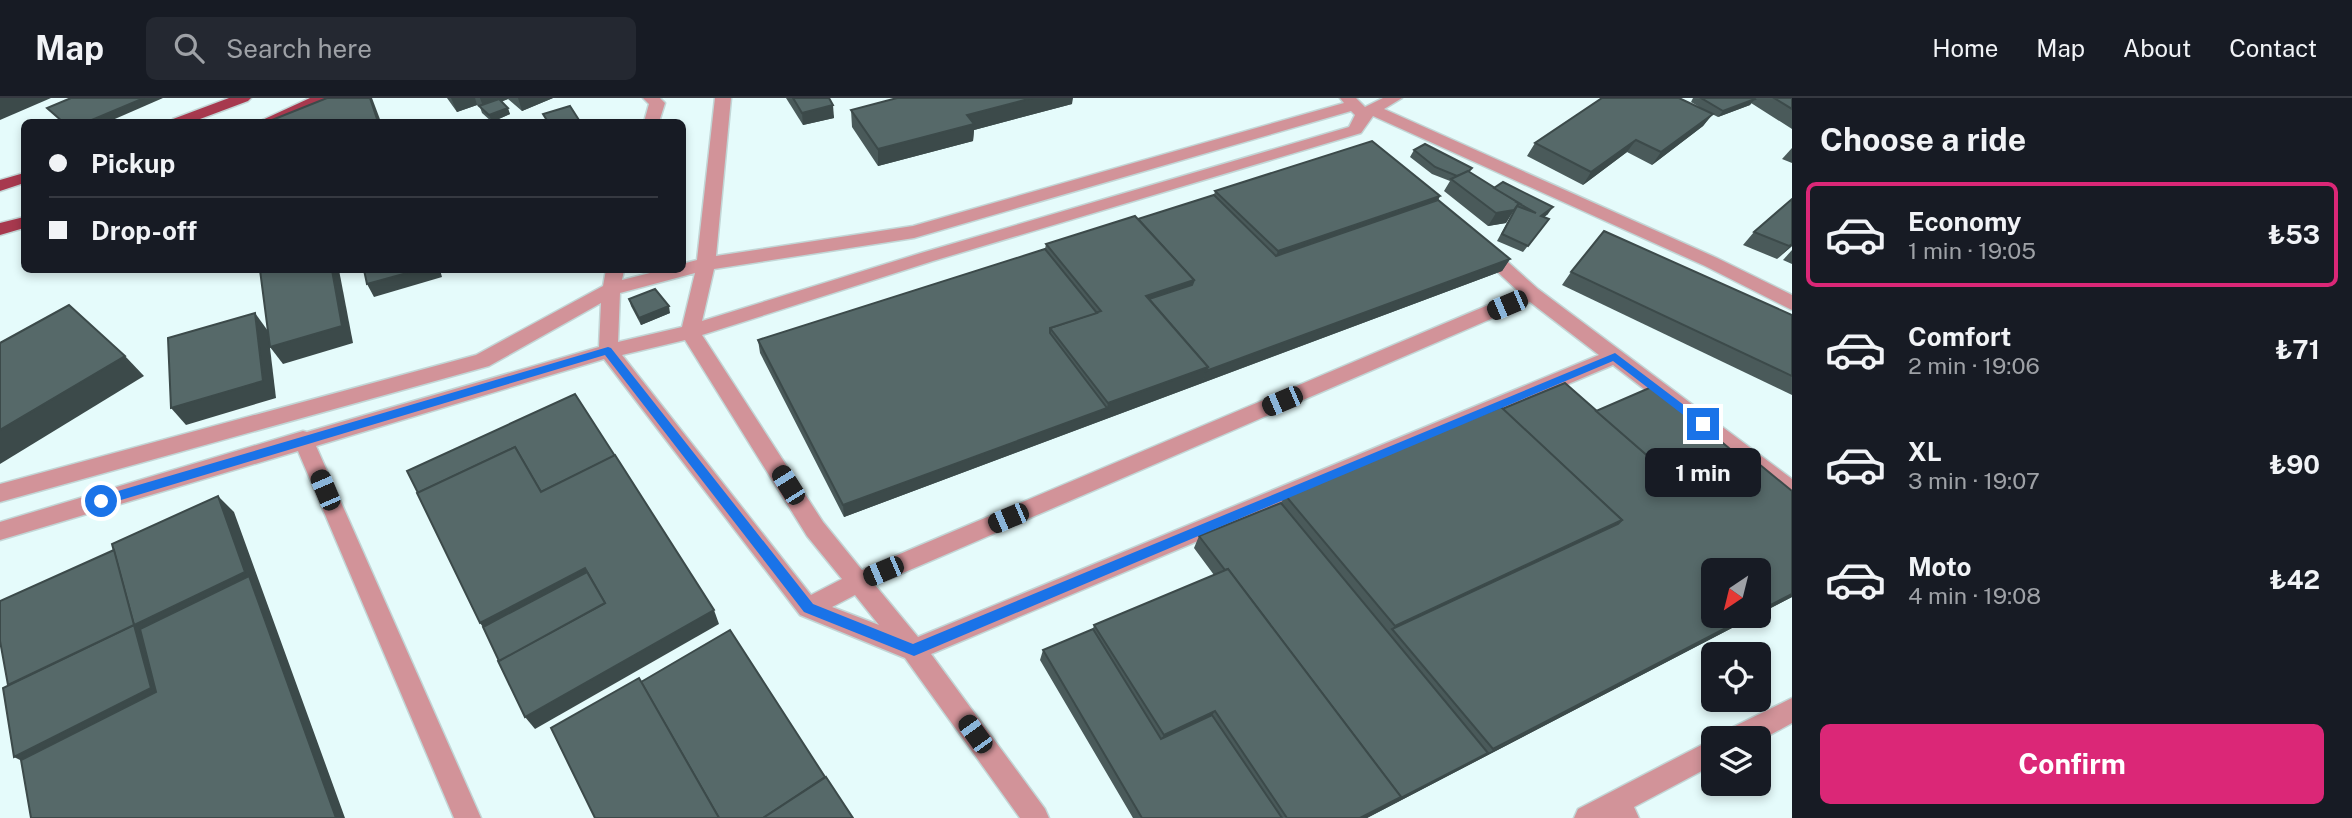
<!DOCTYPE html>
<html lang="en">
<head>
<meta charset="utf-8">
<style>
	:root { --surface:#171b24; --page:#242831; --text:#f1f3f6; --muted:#9ea1a6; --line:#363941; --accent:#db2777 }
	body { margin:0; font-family:"Public Sans",sans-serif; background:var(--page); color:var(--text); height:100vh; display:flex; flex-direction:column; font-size:26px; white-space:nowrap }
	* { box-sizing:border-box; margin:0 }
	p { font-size:23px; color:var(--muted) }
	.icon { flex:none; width:38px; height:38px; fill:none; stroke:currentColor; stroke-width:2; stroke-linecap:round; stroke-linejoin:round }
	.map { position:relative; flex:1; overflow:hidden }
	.drawer { display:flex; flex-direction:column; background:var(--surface); width:560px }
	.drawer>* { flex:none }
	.hud { position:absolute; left:21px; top:21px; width:665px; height:154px; border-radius:10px; box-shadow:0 4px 10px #0003; display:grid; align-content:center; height:154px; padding:0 28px; background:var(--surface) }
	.needle { width:46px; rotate:215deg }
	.controls { position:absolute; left:1701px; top:460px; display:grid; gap:14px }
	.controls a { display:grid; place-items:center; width:70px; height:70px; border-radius:10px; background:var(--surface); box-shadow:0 4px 10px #0003; font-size:35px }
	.end { position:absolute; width:32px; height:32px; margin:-16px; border:9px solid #1a73e8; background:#fff; box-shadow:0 0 0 4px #fff }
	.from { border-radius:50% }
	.bubble { position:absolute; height:49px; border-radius:10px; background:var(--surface); box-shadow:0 4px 10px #0003; font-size:23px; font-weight:700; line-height:49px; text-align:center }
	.car { position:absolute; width:21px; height:42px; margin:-21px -10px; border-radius:9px; box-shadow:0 0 5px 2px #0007; background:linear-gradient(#222 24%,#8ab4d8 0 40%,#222 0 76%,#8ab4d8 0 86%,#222 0) }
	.hud b { display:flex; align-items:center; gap:24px; height:66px; font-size:26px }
	.hud b+b { border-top:2px solid var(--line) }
	.hud i { width:18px; height:18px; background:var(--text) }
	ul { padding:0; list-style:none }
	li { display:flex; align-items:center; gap:21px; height:105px; margin:0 14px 10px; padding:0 14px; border:4px solid transparent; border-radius:10px }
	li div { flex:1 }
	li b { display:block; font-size:26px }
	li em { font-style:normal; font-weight:700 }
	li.selected { border-color:var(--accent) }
	li>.icon { width:63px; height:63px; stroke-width:1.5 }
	h2 { padding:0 28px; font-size:32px; line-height:84px }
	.primary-button { display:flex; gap:14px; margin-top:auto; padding:14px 28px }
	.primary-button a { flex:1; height:80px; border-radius:10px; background:var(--accent); color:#fff; font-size:28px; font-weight:700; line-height:80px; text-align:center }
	header { display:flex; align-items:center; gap:42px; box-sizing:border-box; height:98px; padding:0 35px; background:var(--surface); border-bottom:2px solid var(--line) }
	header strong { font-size:33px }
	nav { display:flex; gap:38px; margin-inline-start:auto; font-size:24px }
	.search { width:490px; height:63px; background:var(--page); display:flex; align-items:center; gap:18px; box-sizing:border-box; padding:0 24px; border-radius:10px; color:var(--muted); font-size:26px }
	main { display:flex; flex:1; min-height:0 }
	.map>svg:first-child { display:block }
</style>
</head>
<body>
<header>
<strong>Map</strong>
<div class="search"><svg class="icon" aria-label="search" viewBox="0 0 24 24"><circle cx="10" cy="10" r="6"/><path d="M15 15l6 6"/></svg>Search here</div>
<nav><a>Home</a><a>Map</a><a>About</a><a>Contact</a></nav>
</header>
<main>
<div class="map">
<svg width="1792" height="720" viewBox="0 0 1792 720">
	<rect width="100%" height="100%" fill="#e5fbfb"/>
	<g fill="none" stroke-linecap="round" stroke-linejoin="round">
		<!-- minor casing -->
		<g stroke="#c2d6d6" stroke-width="3">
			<g id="minor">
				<polygon points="643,0 660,0 665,5 659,24 644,24 649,6"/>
				<path d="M715,0H731L716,158L913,128L1344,5L1340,0H1356L1365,9L1383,0H1402L1384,11L1717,160L1792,197V212L1705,168L1373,18L1361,35L933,163L702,237L823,424L862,472L1519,194L1476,154L1473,150L1482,144L1488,146L1538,191L1792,381V402L1784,399L1613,267L931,556L1045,711L1049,720H1020L905,560L800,517L604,261L316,348L481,720H454L298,353L0,442V424L303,333L307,334L599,249L601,205L489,268L0,404V386L476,257L603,188L606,172H624L622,182L662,172H682V166L697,162ZM1351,13L1355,17L1349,29L921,155L702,223L714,171L914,140ZM695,175L682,229L618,244L620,195ZM1530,204L1599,257L918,539L875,487ZM685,242L807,438L842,481L811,497L622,257ZM855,497L879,527L832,509Z"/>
				<polygon points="1792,600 1792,625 1759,643 1725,640 1729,631"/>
				<polygon points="1713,641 1713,667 1634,709 1639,720 1574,720 1578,711"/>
			</g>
		</g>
		<!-- major casing -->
		<g stroke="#c2d6d6" stroke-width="3">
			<g id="major">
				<polygon points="229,0 251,0 248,3 192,24 171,24 173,21"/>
				<polygon points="310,0 331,0 278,24 258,24"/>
				<polygon points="24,75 24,85 0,93 0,82"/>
				<polygon points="24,119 24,130 0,137 0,125"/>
			</g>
		</g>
		<!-- minor -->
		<use href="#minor" fill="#d29399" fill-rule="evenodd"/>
		<!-- major -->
		<use href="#major" fill="#a7394e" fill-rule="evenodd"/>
	</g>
	<!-- wall -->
	<g fill="#4a5a5a">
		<polygon points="447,0 553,0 522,13 508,1 502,3 510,16 492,24 482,15 480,9 477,7 457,14"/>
		<polygon points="786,0 829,0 834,20 803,27"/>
		<polygon points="1693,0 1792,0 1792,31 1751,5 1750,7 1718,19 1712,16 1703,28 1652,67 1627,54 1583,87 1527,58 1535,45 1706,13 1691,4"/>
		<polygon points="1072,6 974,32 973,43 878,68 852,29 851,12"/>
		<polygon points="1792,50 1792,65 1782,61"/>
		<polygon points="1414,52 1469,74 1494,90 1548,116 1544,119 1549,121 1523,154 1497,143 1514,112 1506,125 1488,128 1444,93 1450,83 1432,76 1410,59"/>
		<polygon points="1215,93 1440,98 1438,102 1510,161 1502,173 844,419 760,255 758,242 1045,151 1046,146 1138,121 1214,97"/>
		<polygon points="1754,134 1792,148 1777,161 1743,147"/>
		<polygon points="1792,152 1792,166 1783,162"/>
		<polygon points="1571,174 1792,217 1792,297 1562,187"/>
		<polygon points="629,201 670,215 641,227 631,208"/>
		<polygon points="1502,311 1596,313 1747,365 1792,393 1792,499 1759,516 1759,472 1713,518 1755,518 1367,720 1133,720 1040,562 1043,552 1093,531 1094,527 1214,477 1194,450 1199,438 1281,405 1285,397"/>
	</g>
	<!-- shaded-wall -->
	<g fill="#3c4a4a">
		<polygon points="0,0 51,0 0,22"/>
		<polygon points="144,0 163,0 108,24 87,24"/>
		<polygon points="370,0 372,0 381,24 378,24"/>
		<polygon points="451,0 475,0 477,7 457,14"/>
		<polygon points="480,0 508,0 508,1 484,11"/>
		<polygon points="518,0 553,0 522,13"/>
		<polygon points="1032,0 1073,0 1072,6 974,32 973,43 878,68 878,51 967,17"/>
		<polygon points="1755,1 1750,7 1718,19 1723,13"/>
		<polygon points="833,7 834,20 803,27 802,15"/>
		<polygon points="508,10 510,16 492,24 489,17"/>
		<polygon points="1713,16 1703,28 1652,67 1661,54"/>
		<polygon points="1636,42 1627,54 1583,87 1591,74"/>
		<polygon points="1440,98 1431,115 1271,171 1278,153"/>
		<polygon points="1553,109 1548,116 1537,125 1541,118"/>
		<polygon points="1514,112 1506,125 1488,128 1496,115"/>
		<polygon points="1792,146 1792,148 1777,161"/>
		<polygon points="1510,161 1502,173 1202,285 1206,273"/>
		<polygon points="332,172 339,172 353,245 283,266 270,249"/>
		<polygon points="418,172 440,172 442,179 374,199 367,186"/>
		<polygon points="1194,182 1188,199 1153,211 1146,198"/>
		<polygon points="669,208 670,215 641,227 639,220"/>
		<polygon points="255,215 268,233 276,300 186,327 171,310"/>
		<polygon points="125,258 144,278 0,366 0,332"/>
		<polygon points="1208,269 1202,285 844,419 843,407 1107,310 1108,305"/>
		<polygon points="218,398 234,414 345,720 336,720 170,603 38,671 14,659 134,527"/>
		<polygon points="1622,422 1602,441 1392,531 1395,528"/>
		<polygon points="585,470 593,485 490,539 480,525"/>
		<polygon points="1792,496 1792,499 1759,516 1759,513"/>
		<polygon points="714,512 719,526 535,631 525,619"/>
		<polygon points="1749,518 1755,518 1367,720 1360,720 1488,655"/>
		<polygon points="1215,613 1206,626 1157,649 1164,637"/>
	</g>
	<!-- building -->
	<g fill="#566969" stroke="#3c4a4a" stroke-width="2">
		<polygon points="71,0 144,0 87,24 63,24 47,10"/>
		<polygon points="327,0 370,0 378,24 267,24"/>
		<polygon points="793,0 829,0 833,7 802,15"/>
		<polygon points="897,0 1032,0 967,17 974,26 878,51 851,12"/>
		<polygon points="1602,0 1679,0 1713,16 1661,54 1636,42 1591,74 1535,45"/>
		<polygon points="1701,0 1754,0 1755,1 1723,13"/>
		<polygon points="1774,0 1792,0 1792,11"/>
		<polygon points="499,1 508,10 489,17 479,8"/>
		<polygon points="570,8 579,22 570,24 548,24 543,16"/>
		<polygon points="1372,43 1440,98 1278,153 1215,93"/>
		<polygon points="1425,46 1472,70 1468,74 1457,78 1435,69 1414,52"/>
		<polygon points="1468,73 1519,105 1514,112 1496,115 1451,81"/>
		<polygon points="1503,84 1553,109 1541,118 1549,121 1528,148 1502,136 1517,108 1536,115 1518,105 1519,105 1494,90"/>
		<polygon points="1214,97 1276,158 1438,102 1510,161 1206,273 1208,269 1149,201 1192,187 1194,182 1138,121"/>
		<polygon points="1792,101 1792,146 1789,148 1754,134"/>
		<polygon points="1135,118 1194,182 1146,198 1208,269 1108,305 1050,230 1101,213 1046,146"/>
		<polygon points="1604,133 1792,217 1792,278 1571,174"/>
		<polygon points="1045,151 1097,215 1050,230 1050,235 1107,310 843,407 758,242"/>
		<polygon points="260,172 332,172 342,228 270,249"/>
		<polygon points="364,172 418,172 367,186"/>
		<polygon points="655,191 669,208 639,220 629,201"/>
		<polygon points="69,207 125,258 0,332 0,245"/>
		<polygon points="255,215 263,283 171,310 168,240"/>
		<polygon points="1565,285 1688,393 1754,362 1792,393 1792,496 1759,513 1759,472 1713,472 1713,518 1749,518 1493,651 1392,531 1618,426 1622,422 1502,311"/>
		<polygon points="1654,288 1747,365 1688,393 1596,313"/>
		<polygon points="575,296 615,358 541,394 515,349 418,395 407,373"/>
		<polygon points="1501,309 1622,422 1395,528 1285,397"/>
		<polygon points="515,349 541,394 615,357 714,512 525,619 498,563 605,505 585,470 480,525 417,395"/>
		<polygon points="218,398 245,474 134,527 151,590 14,659 3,590 134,527 112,446"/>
		<polygon points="1281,405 1488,655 1397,702 1401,699 1228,471 1225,472 1199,438"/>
		<polygon points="114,452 134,527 8,587 0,543 0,503"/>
		<polygon points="1228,471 1401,699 1360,720 1287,720 1215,613 1164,637 1094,527"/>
		<polygon points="587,474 605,505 499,563 483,529"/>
		<polygon points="249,478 336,720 31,720 21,662 156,594 140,531"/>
		<polygon points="1093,531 1161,641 1212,617 1282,720 1142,720 1043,552"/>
		<polygon points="730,532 825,679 763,720 719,720 641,584"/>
		<polygon points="639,580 719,720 595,720 551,630"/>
		<polygon points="826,679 853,720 763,720"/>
	</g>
	<!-- route -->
	<polygon fill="#1a73e8" points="608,249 611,250 813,506 913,546 1615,255 1709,326 1707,329 1699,329 1613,263 914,558 804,514 605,257 101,408 95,403 101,398"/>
</svg>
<div class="controls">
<a><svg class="needle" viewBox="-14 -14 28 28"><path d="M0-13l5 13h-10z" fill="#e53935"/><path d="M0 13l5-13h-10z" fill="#9ea1a6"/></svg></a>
<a><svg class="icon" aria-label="locate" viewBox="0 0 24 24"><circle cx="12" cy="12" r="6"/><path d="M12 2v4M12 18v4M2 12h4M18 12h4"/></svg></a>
<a><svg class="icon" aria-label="layers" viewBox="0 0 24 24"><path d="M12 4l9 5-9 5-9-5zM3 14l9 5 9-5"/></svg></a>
</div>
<i class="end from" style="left:101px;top:403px"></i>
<i class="end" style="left:1703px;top:326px"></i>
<div class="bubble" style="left:1645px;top:350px;width:116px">1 min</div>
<i class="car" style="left:1507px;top:207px;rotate:247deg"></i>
<i class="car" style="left:1282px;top:303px;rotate:247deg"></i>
<i class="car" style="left:788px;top:387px;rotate:328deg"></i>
<i class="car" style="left:325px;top:392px;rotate:337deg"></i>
<i class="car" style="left:1008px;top:420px;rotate:247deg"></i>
<i class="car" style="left:883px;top:473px;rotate:247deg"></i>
<i class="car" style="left:975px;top:636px;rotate:324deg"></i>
<div class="hud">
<b><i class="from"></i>Pickup</b>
<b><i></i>Drop-off</b>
</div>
</div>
<section class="drawer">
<h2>Choose a ride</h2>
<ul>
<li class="selected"><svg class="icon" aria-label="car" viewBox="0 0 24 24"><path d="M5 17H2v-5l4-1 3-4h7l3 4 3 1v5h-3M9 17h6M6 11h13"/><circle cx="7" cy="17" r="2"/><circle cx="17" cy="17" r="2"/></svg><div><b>Economy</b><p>1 min · 19:05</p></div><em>₺53</em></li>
<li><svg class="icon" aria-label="car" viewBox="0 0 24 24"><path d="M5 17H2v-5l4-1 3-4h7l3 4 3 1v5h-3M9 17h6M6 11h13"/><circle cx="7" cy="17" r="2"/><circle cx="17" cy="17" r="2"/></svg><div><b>Comfort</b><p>2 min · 19:06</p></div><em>₺71</em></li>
<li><svg class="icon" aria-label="car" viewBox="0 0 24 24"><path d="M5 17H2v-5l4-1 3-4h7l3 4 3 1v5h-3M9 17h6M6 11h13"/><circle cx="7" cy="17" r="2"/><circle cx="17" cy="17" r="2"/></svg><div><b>XL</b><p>3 min · 19:07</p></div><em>₺90</em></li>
<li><svg class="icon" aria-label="car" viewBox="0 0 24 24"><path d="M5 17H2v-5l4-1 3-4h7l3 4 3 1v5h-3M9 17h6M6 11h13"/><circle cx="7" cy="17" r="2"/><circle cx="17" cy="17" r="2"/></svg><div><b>Moto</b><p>4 min · 19:08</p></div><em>₺42</em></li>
</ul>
<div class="primary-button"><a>Confirm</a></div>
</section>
</main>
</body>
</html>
